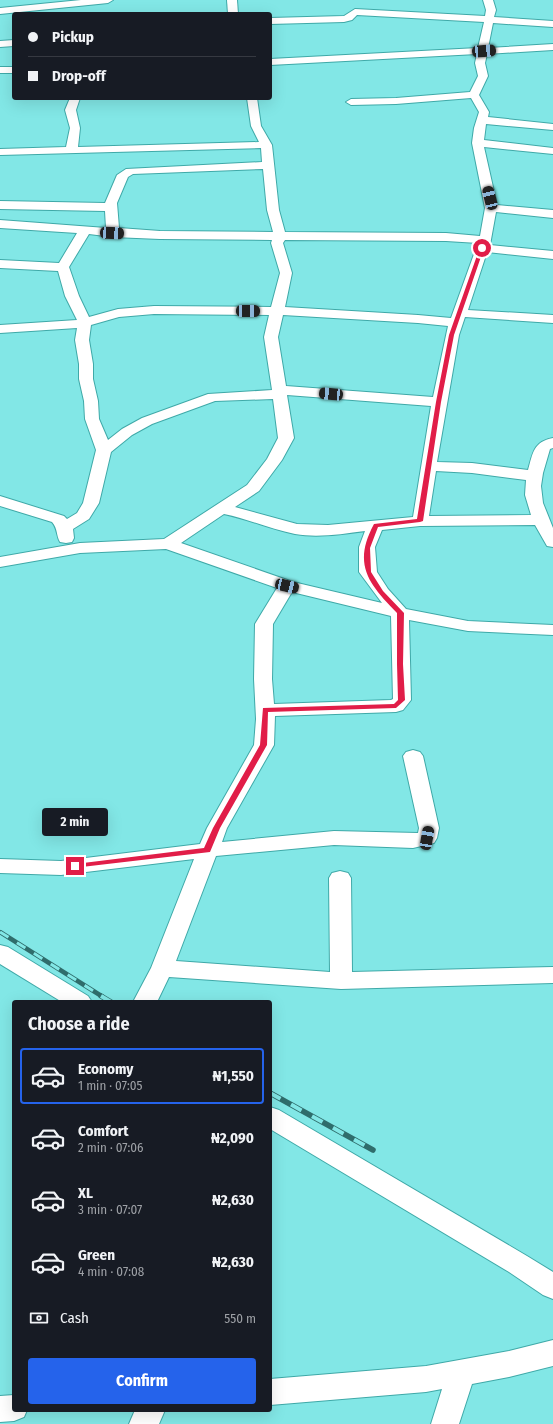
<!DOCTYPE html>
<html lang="en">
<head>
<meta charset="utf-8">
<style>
	:root { --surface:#171b24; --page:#20242c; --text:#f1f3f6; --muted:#9ea1a6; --line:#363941; --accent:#2563eb }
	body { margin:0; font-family:"Fira Sans Condensed",sans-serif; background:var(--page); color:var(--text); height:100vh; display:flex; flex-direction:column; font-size:15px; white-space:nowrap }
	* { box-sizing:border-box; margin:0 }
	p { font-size:13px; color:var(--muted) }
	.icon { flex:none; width:22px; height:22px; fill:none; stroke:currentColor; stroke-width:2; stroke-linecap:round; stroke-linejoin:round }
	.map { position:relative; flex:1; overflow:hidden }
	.side { position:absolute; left:12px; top:1000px; width:260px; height:412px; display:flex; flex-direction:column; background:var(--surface); border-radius:4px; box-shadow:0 4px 16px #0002 }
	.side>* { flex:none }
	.top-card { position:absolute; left:12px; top:12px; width:260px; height:88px; border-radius:4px; box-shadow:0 4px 16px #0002; display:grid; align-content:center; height:88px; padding:0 16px; background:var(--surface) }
	.end { position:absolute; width:18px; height:18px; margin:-9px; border:5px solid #e11d48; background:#fff; box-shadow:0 0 0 2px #fff }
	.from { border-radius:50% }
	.bubble { position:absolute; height:28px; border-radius:4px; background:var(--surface); box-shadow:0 4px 16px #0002; font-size:13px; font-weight:700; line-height:28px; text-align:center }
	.car { position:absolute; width:12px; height:24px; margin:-12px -6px; border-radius:5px; box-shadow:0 0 3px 1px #0007; background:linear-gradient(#222 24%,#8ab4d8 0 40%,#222 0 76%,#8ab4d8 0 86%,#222 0) }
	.top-card b { display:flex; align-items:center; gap:14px; height:38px; font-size:15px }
	.top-card b+b { border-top:1px solid var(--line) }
	.top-card i { width:10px; height:10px; background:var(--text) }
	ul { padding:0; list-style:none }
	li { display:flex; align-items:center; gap:12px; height:56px; margin:0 8px 6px; padding:0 8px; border:2px solid transparent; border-radius:4px }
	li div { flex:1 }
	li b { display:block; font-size:15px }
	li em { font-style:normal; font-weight:700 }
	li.active { border-color:var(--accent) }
	li>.icon { width:36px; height:36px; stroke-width:1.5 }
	h2 { padding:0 16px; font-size:18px; line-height:48px }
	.pay { display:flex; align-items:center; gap:10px; height:44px; padding:0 16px; font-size:15px }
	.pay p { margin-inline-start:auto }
	.cta { display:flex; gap:8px; margin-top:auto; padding:8px 16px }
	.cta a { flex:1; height:46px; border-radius:4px; background:var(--accent); color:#fff; font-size:16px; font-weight:700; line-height:46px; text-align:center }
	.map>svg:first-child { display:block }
</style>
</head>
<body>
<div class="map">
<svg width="553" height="1424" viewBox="0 0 553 1424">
	<rect width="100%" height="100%" fill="#82e7e6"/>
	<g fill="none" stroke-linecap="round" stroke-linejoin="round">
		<!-- minor casing -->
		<g stroke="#3fa9a8" stroke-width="2">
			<g id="minor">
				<polygon points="81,0 113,0 108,3 0,14 0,8"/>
				<polygon points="227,0 237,0 238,14 228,14"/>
				<path d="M483,0H493L496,10L494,17L553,21V27L493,23L488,48L553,44V50L487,54L485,63L488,76L479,95L489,112L488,117L553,124V130L486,124L484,140L553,148V154L484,147L497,205L553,210V218L496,212L490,245L553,251V259L487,252L468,310L553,315V323L465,317L459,335L437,462L472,463L528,470C533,453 533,442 553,438V448L550,449L543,473L541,486L543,503L553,528V547L547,546L535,525L420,526L382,530L375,547L377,572L388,589L406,609L468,621L553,625V635L468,631L409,620L411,700L403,710L396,712L275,716L274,745L227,828L222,842L334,831L418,833L419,828L403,756L406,752L413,750L420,752L423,756L439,828L437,838L434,843L413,848L334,845L216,856L176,961L330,972L329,878L332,873L340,871L348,873L351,878L352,972L553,967V983L341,989L169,977L157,1002H133L151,968L194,859L61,875L0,873V859L61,861L200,844L207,828L254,745L256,719L254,679L255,624L277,588L166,549L80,553L0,567V557L80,543L164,539L247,485L267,459L278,438L273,399L215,401L152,424L132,435L111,452L99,503L89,519L73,529L74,538L72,542L66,543L60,542C56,535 58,529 52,522L0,506V496L64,516L67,519L77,513L83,503L96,450L85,419L84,401L79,379V364L75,340L77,328L0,333V325L77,320L65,296L58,271L0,268V260L59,263L77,233L0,228V220L106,228L105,211L0,209V201L105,203L117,175L126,169L262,162L261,148L0,155V149L66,147L70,128L65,110L70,98H80L76,110L80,128L78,147L259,142L251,126L247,98H257L261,126L272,145L279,210L285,232L446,233L480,236L485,208L472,143L474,128L479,112L471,98L396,104L351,105L346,102L351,99L396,98L470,92L478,76L475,63L477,54L270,65V59L478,48L484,22L357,15L352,20L344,22L270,24V18L344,16L355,9L485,16L486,10ZM263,169L267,210L273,232L160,231L119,228L117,203L128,177L133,174ZM89,234L113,237L160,239L272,240L271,243L280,273L271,307L154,306L118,309L89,317L79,296L69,267ZM285,240L446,241L478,243L451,318L418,315L285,307L292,273L283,243ZM154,314L269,315L264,337L272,390L208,394L142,418L122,429L108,440L99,419L98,401L93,379V364L89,340L91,325L119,317ZM283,315L418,323L448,326L433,397L286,386L278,337ZM287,395L431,406L413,517L328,525L297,524L235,507L259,491L282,460L294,438ZM436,471L472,473L526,480L525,495L531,515L429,516ZM224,514C248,519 271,529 295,534C318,538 342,534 365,531L359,547V572L382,603L293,582L181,543ZM292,592L391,616L393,699L391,700L274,704L272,679L273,624Z"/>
				<polygon points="14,40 14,46 0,47 0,41"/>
				<rect x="0" y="67" width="14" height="6"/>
				<polygon points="0,945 8,947 88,996 92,1002 62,1002 0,964"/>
				<polygon points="270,1107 279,1110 527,1256 553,1272 553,1299 543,1295 509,1272 270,1129"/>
				<polygon points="553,1340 553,1366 509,1377 472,1384 459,1424 431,1424 442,1389 426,1392 270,1405 270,1379 426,1366 509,1351"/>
				<polygon points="14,1395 14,1410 27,1410 24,1417 14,1421 0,1422 0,1396"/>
				<polygon points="135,1410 165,1410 159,1424 129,1424"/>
			</g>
		</g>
		<!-- minor -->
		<use href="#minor" fill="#fff" fill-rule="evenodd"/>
		<!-- rail-far1 casing -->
		<g stroke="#2f6d6c" stroke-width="4.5">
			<polyline id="rail-far1" points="0,932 103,997"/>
		</g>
		<!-- rail casing -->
		<g stroke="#2f6d6c" stroke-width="5.5">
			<g id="rail">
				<polyline points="101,996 111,1002"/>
				<polyline points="270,1093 373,1150"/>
			</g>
		</g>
		<!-- rail-far1 -->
		<use href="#rail-far1" stroke="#82e7e6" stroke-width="3" stroke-dasharray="10" stroke-linecap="butt"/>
		<!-- rail -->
		<use href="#rail" stroke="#82e7e6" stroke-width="4" stroke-dasharray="12" stroke-linecap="butt"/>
	</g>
	<!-- route -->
	<path fill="#e11d48" d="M480,247L484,248L454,335L441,402L423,521L420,522L378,527L370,548L371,572L383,591L404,613L403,664L405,700L396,708L268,712L267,745L220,828L210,852L73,868V865L75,864L204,848L213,828L260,745L263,708L394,704L398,700L397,664V613C369,584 352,565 374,524L417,519L436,402L449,335Z"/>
</svg>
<i class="end from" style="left:482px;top:248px"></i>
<i class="end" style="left:75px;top:866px"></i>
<div class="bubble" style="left:42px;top:808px;width:66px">2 min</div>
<i class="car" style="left:484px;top:51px;rotate:86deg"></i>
<i class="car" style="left:490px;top:198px;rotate:346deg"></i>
<i class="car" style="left:112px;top:233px;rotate:93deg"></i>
<i class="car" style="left:248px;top:311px;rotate:91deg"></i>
<i class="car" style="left:331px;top:394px;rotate:275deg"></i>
<i class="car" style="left:287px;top:586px;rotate:103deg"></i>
<i class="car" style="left:427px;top:838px;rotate:10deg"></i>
<div class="top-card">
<b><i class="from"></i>Pickup</b>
<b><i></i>Drop-off</b>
</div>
<section class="side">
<h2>Choose a ride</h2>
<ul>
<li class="active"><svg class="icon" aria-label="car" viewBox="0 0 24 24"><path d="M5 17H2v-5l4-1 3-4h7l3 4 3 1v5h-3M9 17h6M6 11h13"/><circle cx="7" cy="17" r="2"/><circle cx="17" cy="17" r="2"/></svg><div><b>Economy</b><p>1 min · 07:05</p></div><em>₦1,550</em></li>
<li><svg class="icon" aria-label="car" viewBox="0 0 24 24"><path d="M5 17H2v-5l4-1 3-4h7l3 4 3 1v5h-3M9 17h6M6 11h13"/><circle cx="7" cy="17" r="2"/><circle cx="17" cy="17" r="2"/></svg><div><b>Comfort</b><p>2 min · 07:06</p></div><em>₦2,090</em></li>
<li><svg class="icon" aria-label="car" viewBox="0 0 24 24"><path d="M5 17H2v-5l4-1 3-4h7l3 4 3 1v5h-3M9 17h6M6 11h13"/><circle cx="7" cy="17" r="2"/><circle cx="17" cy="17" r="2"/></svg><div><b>XL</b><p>3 min · 07:07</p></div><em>₦2,630</em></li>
<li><svg class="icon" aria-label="car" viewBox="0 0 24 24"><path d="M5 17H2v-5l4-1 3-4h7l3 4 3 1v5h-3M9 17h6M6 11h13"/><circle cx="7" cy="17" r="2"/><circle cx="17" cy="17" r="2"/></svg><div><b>Green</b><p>4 min · 07:08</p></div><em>₦2,630</em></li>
</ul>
<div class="pay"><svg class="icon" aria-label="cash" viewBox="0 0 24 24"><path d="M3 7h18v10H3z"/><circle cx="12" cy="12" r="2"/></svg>Cash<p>550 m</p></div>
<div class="cta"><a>Confirm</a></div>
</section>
</div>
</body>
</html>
